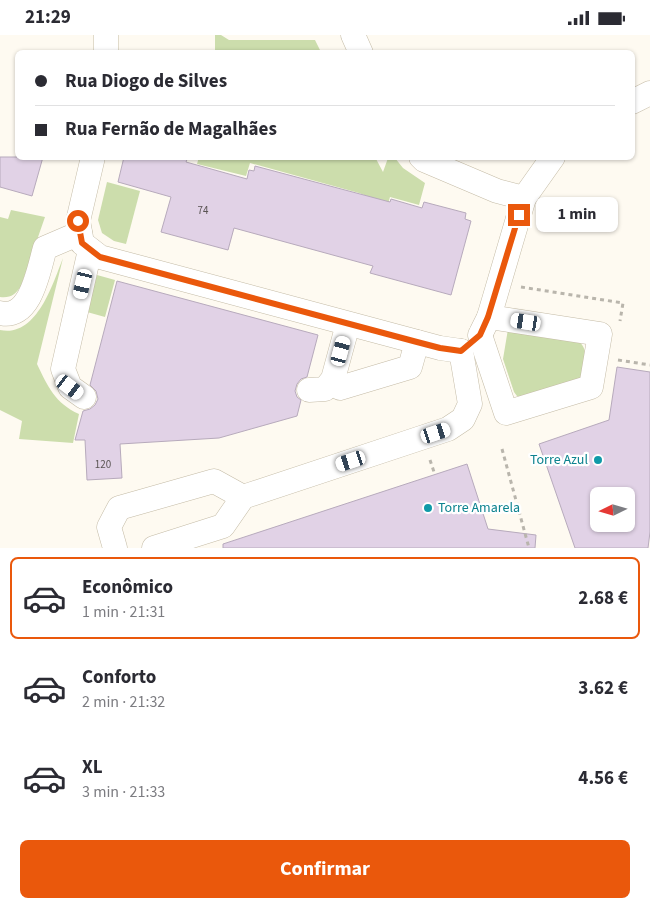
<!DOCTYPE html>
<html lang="pt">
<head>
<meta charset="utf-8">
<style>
	:root { --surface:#fff; --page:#f7f7f7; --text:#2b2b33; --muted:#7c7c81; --line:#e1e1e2; --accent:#ea580c }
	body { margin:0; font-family:"Source Sans 3",sans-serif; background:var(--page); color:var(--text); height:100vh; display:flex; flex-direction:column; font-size:19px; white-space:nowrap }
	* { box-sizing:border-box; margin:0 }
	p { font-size:16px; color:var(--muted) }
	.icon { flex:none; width:28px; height:28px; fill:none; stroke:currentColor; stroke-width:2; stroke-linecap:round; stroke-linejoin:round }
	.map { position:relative; height:513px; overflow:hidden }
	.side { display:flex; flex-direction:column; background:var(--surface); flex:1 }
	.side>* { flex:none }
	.guide { position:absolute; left:15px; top:15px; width:620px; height:110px; border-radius:8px; box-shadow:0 1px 4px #0004; display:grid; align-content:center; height:110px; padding:0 20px; background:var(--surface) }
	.needle { width:32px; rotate:265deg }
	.fabs { position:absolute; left:590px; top:452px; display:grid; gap:10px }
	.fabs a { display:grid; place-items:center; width:45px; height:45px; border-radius:8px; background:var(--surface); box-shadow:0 1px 4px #0004; font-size:25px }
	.end { position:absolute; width:22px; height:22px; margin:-11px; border:6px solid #ea580c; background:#fff; box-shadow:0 0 0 2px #fff }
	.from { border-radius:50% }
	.bubble { position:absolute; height:35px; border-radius:8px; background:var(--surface); box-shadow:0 1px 4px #0004; font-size:16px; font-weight:700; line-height:35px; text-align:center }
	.car { position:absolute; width:15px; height:30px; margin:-15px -8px; border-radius:6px; box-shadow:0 0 4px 1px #0007; background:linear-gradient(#fff 24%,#345 0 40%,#fff 0 76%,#345 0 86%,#fff 0) }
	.guide b { display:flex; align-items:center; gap:18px; height:48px; font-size:19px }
	.guide b+b { border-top:1px solid var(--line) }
	.guide i { width:12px; height:12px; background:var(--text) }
	ul { padding:9px 0 0; list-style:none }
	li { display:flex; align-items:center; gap:15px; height:82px; margin:0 10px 8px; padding:0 10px; border:2px solid transparent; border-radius:8px }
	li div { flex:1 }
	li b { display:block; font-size:19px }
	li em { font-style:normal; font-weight:700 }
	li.active { border-color:var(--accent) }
	li>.icon { width:45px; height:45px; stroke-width:1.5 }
	.button { display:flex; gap:10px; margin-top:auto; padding:10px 20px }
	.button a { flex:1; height:58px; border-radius:8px; background:var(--accent); color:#fff; font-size:20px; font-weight:700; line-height:58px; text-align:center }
	.status { display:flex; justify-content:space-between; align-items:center; height:35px; padding:0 25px; background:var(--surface); direction:ltr }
	.status svg { height:14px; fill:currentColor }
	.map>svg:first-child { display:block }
</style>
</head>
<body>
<div class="status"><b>21:29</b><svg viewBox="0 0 49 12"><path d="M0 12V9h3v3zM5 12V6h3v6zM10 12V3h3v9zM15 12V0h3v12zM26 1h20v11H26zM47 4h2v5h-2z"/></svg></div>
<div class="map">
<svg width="650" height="513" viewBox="0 0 650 513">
	<rect width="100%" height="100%" fill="#fefaf1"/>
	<!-- green -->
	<g fill="#ccddac">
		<polygon points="215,0 221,0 229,5 315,5 321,17 215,17"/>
		<polygon points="199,122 375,122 383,137 388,123 395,123 403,133 425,148 419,170 390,162 388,169 359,158 250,128 246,141 197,129"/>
		<polygon points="107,147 140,156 126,209 114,206 102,198 98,185"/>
		<path d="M11,175L45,182L21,251C15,260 11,263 0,262V182L8,184Z"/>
		<path d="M63,223L37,329C48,352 55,368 79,379L73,408L19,404L22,386L0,375V295C37,303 53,248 63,223Z"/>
		<polygon points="97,240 115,245 105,282 87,277"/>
		<path d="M508,294L578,306C591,315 583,331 580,344L523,363L517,361L514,357L503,324Z"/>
	</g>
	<!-- building -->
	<g fill="#e1d2e6" stroke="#b7aabc" fill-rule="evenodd">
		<polygon points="0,122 43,122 32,161 0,152"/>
		<polygon points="124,122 188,122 186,127 247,144 249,135 254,136 255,131 390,167 391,164 422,173 424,167 466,178 465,184 471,186 451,260 370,238 373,231 234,193 228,215 161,197 171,162 118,147"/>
		<polygon points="117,246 318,300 307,342 301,344 297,349 295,356 297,362 301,365 297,381 219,403 120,409 122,443 87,445 85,405 75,405 83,376 90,374 95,370 98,364 96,356 90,350"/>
		<path d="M617,332L650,337V497L648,513H575L539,409L609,385ZM599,461H626V489H599Z"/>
		<polygon points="467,429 488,494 536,500 535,513 223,513 223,509"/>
	</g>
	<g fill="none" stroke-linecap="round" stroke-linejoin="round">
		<!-- minor casing -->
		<g stroke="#c4bba6" stroke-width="25">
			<g id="minor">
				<polyline points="106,0 106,18"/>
				<polyline points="353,0 361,18"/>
				<polyline points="632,67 650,58"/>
				<polyline points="93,122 78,186 82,208 100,222 440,313 461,316"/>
				<polyline points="421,122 424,125 497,156 524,163"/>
				<path d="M0,278C31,286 39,233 45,213L80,198"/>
				<polyline points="482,296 489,282 524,163 553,122"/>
				<polyline points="480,300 506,378 591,352 600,299 489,282"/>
				<polyline points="340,353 410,332 417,307"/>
				<polyline points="309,355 325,354 333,344 348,289"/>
				<polyline points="84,362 70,352 63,334 90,215"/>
				<polyline points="115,513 109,492 119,473 214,446 243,462"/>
				<polyline points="154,513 223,491 243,462 448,394 463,384 470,369 461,316"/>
			</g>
		</g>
		<!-- path -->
		<g stroke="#b9b5ac" stroke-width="3" stroke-dasharray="4 4" stroke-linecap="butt">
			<polyline points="521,252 623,268 620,286"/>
			<polyline points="618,325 650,330"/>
			<polyline points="502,414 529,513"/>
			<polyline points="430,425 434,437"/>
		</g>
		<!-- minor -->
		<use href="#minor" stroke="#fff" stroke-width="24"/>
	</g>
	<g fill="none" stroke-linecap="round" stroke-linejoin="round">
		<!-- route -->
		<polyline stroke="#ea580c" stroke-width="6" points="78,186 82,208 100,222 417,307 440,313 461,316 480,300 488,282 519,180"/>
	</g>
	<!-- markers -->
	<g fill="#0f9aa8" stroke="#fff" stroke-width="2">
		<circle cx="598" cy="425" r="5"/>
		<circle cx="428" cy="473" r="5"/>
	</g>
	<g text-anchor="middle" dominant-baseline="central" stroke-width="4.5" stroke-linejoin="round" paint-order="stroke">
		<!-- number labels -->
		<g font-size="11" fill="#5a5453">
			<text x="203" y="175">74</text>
			<text x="103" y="429">120</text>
		</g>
		<!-- culture labels -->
		<g font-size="14" fill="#0d838f" stroke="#fff" text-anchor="end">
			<text x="588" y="425">Torre Azul</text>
			<text x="438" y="473" text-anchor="start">Torre Amarela</text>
		</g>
	</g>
</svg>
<div class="fabs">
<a><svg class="needle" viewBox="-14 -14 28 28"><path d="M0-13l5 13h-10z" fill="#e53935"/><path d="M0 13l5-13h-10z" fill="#7c7c81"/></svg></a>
</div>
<i class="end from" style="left:78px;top:186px"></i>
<i class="end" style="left:519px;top:180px"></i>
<div class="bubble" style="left:536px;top:162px;width:82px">1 min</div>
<i class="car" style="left:83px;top:249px;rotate:193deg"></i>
<i class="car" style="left:526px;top:287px;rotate:279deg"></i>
<i class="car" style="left:341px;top:316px;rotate:15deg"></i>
<i class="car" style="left:70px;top:352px;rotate:127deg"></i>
<i class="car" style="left:436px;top:398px;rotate:72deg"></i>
<i class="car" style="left:351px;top:426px;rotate:252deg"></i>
<div class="guide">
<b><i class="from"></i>Rua Diogo de Silves</b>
<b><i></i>Rua Fernão de Magalhães</b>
</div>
</div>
<section class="side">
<ul>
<li class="active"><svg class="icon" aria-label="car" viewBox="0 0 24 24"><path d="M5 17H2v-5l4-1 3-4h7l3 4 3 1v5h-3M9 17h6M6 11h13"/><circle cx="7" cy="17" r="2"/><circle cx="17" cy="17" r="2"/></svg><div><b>Econômico</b><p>1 min · 21:31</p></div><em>2.68 €</em></li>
<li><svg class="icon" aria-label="car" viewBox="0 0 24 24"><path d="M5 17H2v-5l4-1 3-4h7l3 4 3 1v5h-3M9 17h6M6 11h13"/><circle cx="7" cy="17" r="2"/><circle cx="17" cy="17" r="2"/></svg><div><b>Conforto</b><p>2 min · 21:32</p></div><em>3.62 €</em></li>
<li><svg class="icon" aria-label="car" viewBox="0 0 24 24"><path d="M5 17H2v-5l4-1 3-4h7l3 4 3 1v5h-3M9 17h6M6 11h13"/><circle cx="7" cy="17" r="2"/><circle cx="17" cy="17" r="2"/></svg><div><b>XL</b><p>3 min · 21:33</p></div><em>4.56 €</em></li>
</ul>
<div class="button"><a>Confirmar</a></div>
</section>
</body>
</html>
